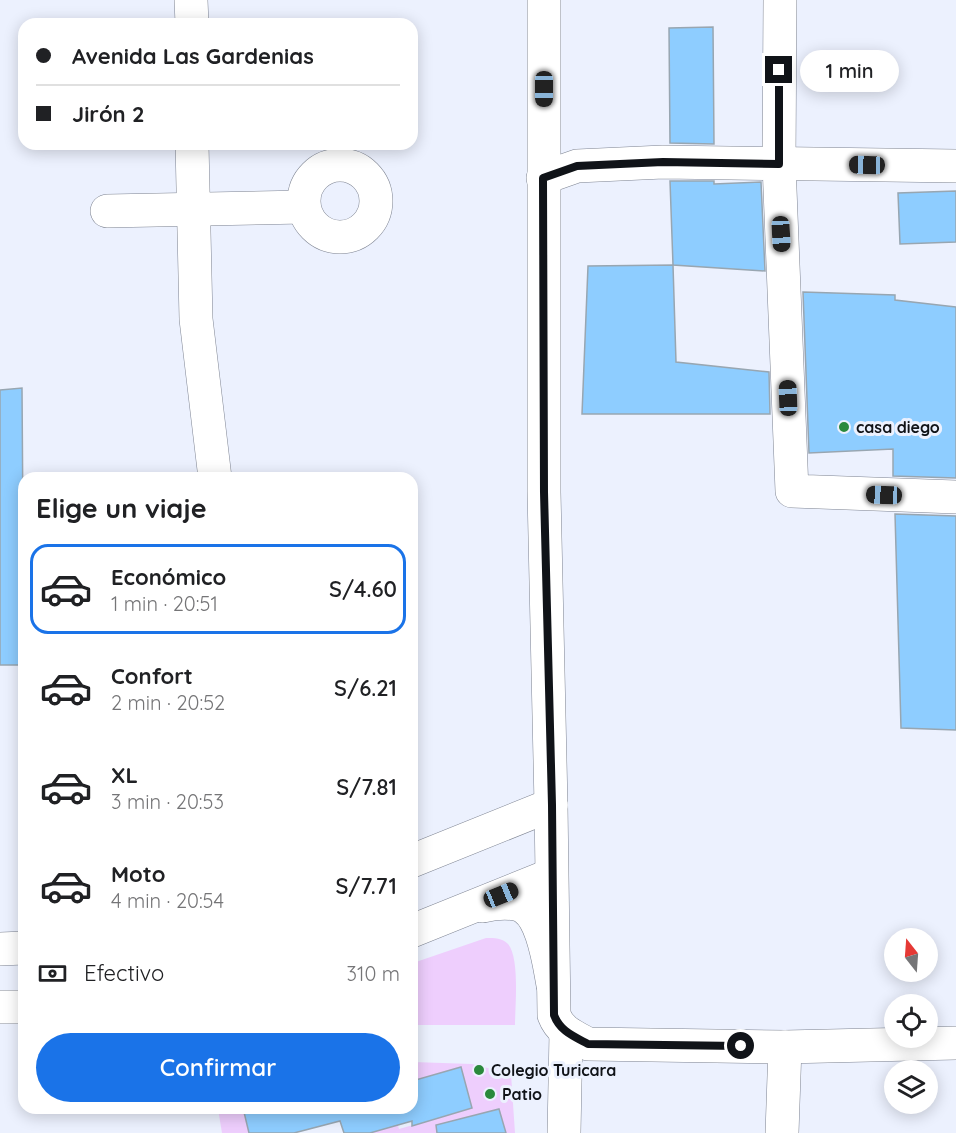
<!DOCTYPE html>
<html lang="es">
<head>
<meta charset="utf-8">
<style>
	:root { --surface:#fff; --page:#f6f6f6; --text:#202124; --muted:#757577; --line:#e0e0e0; --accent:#1a73e8 }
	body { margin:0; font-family:Quicksand,sans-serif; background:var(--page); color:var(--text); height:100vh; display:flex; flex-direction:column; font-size:22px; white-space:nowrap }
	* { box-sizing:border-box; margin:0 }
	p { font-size:20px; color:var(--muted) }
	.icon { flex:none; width:33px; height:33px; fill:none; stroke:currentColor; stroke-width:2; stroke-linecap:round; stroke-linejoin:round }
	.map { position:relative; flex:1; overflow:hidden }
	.sheet { position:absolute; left:18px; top:472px; width:400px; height:642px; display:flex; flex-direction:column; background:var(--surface); border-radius:18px; box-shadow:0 3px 15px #0003 }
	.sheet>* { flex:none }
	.top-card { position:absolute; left:18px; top:18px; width:400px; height:132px; border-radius:18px; box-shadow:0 3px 15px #0003; display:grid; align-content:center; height:132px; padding:0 18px; background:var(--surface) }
	.needle { width:39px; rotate:343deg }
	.tools { position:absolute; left:884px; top:928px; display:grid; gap:12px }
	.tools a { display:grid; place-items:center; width:54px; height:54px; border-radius:50%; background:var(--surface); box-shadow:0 3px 15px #0003; font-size:30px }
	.end { position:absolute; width:27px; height:27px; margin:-14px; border:8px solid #101318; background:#fff; box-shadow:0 0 0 3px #fff }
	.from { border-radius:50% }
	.bubble { position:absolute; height:42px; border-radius:21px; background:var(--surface); box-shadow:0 3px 15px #0003; font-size:20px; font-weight:600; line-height:42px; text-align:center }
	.car { position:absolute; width:18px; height:36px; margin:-18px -9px; border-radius:8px; box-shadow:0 0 4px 2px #0007; background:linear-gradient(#222 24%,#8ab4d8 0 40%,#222 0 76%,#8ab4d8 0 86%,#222 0) }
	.top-card b { display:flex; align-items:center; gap:21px; height:57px; font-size:22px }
	.top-card b+b { border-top:2px solid var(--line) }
	.top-card i { width:15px; height:15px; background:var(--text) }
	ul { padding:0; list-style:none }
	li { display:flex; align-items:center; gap:18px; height:90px; margin:0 12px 9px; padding:0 6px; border:3px solid transparent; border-radius:18px }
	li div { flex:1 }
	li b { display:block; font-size:22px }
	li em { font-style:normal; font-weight:600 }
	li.on { border-color:var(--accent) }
	li>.icon { width:54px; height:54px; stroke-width:1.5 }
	h2 { padding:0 18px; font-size:27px; line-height:72px }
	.pay { display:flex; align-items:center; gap:15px; height:66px; padding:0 18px; font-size:22px }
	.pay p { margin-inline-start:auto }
	.primary-button { display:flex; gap:12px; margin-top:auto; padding:12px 18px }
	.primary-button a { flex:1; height:69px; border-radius:36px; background:var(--accent); color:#fff; font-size:24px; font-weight:600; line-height:69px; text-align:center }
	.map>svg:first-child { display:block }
</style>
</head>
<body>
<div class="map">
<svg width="956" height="1133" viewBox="0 0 956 1133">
	<rect width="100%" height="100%" fill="#ecf1fe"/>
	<!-- green -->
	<g fill="#eecefd">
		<path d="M486,938C495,938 502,938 508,944C520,958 515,1007 515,1025H413V963Z"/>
		<polygon points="413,1062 472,1064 511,1074 515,1133 506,1133 499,1109 460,1119 464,1133 370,1133 382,1130 393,1109 399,1129 472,1108 461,1067 413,1081"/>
		<polygon points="218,1109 243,1109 249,1133 222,1133"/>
	</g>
	<!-- building -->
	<g fill="#8ecdff" stroke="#98a6b1" stroke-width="1.5">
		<polygon points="713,27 714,144 670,143 669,28"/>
		<polygon points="670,181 714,181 714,184 761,182 765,271 673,265"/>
		<polygon points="956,191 956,242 900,244 898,193"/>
		<polygon points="673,265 676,362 769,372 770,414 582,414 588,266"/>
		<polygon points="803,292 895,295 895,300 956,307 956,478 893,476 893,449 809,453"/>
		<polygon points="22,388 24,665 0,665 0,390"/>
		<polygon points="895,514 956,516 956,730 901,728"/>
		<polygon points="461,1067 472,1108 412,1126 412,1121 370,1133 344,1133 340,1121 294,1133 249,1133 243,1108 412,1108 412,1081"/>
		<polygon points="499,1109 506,1133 437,1133 436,1125"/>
	</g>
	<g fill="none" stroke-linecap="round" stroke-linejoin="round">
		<!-- minor casing -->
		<g stroke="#7e8492" stroke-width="34">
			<g id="minor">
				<polyline points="191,0 192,24"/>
				<polyline points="544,0 544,492 551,805"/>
				<polyline points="780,0 779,164 792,491 956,497"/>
				<polyline points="192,144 196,319 215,478"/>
				<circle cx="340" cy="201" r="36"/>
				<polyline points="543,178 577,166 663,162 956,166"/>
				<polyline points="107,211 304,207"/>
				<polyline points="564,1133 566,1033"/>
				<polyline points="782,1133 785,1047"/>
			</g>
		</g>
		<!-- secondary casing -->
		<g stroke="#7e8492" stroke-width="34">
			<path id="secondary" d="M551,805L554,1015C560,1031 573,1036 588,1044L785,1047L956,1043"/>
		</g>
		<!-- primary casing -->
		<g stroke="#7e8492" stroke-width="34">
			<g id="primary">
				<polyline points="412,861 551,805"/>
				<path d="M483,906C495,903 515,901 525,908C544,921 549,964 553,985"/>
				<polyline points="412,931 551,875"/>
				<polyline points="0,949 24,948"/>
				<polyline points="0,1007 24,1007"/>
			</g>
		</g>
		<!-- minor -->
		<use href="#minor" stroke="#fff" stroke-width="33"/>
		<!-- secondary -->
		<use href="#secondary" stroke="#fff" stroke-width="33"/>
		<!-- primary -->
		<use href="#primary" stroke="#fff" stroke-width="33"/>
	</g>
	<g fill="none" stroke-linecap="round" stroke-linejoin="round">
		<!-- route -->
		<path stroke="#101318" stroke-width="8" d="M741,1046L588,1044C573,1036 560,1031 554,1015L552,805L544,492L543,178L577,166L663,162L779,164V70"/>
	</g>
	<!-- markers -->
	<g fill="#2a893c" stroke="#ecf1fe" stroke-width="2">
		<circle cx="844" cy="427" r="6"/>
		<circle cx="479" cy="1070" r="6"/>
		<circle cx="490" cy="1094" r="6"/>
	</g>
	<g text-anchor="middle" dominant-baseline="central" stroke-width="6" stroke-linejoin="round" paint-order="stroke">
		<!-- poi labels -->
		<g font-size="16" font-weight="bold" fill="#101318" stroke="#ecf1fe" text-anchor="start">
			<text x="856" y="427">casa diego</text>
			<text x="491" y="1070">Colegio Turicara</text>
			<text x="502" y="1094">Patio</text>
		</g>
	</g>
</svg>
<div class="tools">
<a><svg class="needle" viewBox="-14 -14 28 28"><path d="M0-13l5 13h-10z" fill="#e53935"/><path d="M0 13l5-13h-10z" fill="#757577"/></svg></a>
<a><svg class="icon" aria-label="locate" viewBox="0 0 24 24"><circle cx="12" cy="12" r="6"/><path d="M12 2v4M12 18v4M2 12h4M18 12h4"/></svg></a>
<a><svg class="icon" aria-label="layers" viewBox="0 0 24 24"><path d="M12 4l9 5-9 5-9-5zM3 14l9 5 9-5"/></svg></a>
</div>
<i class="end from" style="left:741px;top:1046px"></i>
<i class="end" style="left:779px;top:70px"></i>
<div class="bubble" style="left:800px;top:50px;width:99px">1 min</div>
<i class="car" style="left:544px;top:89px;rotate:180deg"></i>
<i class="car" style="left:867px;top:165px;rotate:271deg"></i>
<i class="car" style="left:781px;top:234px;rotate:177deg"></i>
<i class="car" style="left:788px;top:398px;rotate:358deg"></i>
<i class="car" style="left:884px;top:495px;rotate:272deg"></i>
<i class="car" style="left:501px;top:895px;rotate:68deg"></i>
<div class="top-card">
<b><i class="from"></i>Avenida Las Gardenias</b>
<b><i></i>Jirón 2</b>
</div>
<section class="sheet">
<h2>Elige un viaje</h2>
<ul>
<li class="on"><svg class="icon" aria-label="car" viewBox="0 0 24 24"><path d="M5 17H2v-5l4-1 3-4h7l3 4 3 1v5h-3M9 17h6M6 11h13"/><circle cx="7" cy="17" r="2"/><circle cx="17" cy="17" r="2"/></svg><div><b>Económico</b><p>1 min · 20:51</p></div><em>S/4.60</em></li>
<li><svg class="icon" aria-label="car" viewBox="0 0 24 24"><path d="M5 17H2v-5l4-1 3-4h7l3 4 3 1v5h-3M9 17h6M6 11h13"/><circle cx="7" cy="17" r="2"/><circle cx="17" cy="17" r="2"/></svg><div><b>Confort</b><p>2 min · 20:52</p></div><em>S/6.21</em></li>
<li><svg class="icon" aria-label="car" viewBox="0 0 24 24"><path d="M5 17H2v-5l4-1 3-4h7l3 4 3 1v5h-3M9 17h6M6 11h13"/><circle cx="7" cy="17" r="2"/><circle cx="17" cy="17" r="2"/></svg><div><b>XL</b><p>3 min · 20:53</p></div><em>S/7.81</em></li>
<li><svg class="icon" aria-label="car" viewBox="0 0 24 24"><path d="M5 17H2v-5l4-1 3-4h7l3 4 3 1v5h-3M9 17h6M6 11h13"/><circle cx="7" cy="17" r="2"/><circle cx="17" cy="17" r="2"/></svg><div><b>Moto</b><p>4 min · 20:54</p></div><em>S/7.71</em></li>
</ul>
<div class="pay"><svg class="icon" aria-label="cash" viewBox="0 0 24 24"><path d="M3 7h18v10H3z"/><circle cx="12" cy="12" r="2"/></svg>Efectivo<p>310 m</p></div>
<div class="primary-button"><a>Confirmar</a></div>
</section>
</div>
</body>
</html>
